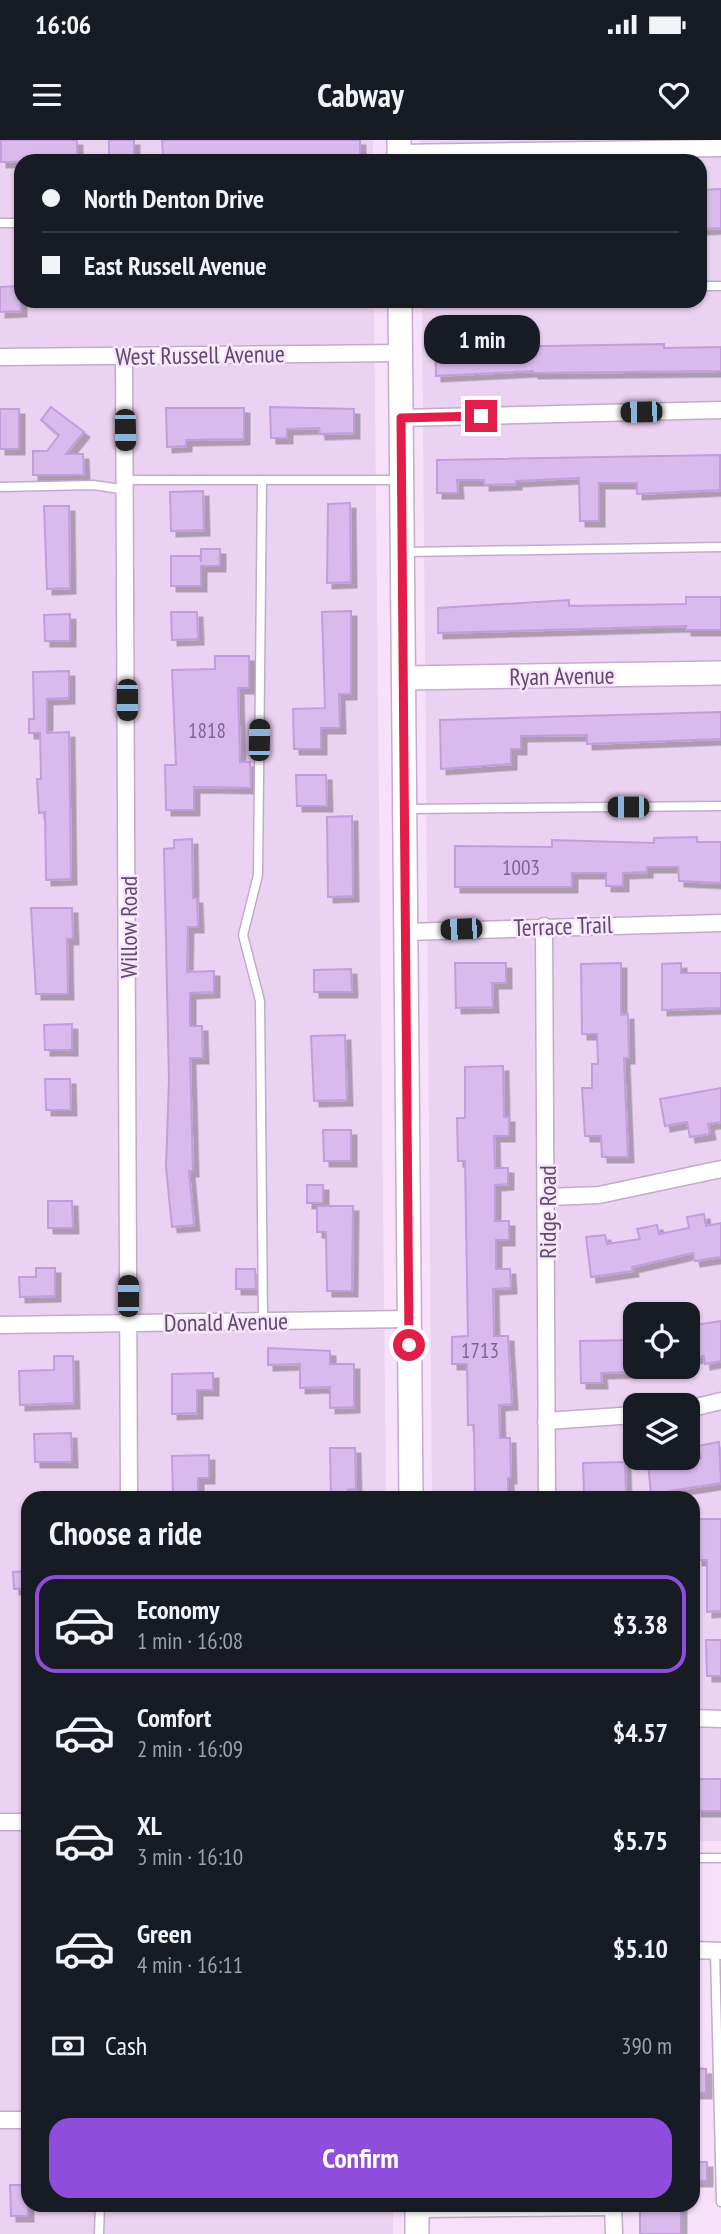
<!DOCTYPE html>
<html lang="en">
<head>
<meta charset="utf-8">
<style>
	:root { --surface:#171b24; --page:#20242c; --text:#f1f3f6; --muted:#9ea1a6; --line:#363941; --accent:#8e4edb }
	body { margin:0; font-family:"PT Sans Narrow",sans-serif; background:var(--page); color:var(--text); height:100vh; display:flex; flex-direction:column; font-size:26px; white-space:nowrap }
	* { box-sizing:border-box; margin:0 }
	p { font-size:23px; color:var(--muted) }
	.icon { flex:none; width:38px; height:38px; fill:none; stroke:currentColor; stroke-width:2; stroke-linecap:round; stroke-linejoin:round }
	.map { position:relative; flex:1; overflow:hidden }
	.details { position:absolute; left:21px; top:1351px; width:679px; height:721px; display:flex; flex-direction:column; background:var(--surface); border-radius:21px; box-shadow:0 2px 5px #0004 }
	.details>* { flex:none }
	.hud { position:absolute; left:14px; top:14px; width:693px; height:154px; border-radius:21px; box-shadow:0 2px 5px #0004; display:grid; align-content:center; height:154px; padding:0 28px; background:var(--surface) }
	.tools { position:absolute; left:623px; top:1162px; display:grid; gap:14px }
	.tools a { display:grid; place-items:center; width:77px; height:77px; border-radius:14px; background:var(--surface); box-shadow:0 2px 5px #0004; font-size:35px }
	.end { position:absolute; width:32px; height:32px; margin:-16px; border:9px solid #e11d48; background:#fff; box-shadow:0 0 0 4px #fff }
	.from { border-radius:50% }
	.bubble { position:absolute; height:49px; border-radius:21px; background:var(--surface); box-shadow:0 2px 5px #0004; font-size:23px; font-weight:600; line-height:49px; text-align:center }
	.car { position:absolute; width:21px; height:42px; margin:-21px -10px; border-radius:9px; box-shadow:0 0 5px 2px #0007; background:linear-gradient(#222 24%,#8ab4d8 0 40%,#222 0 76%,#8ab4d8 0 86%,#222 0) }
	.hud b { display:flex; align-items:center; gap:24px; height:66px; font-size:26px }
	.hud b+b { border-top:2px solid var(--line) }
	.hud i { width:18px; height:18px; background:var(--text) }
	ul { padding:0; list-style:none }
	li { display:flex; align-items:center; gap:21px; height:98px; margin:0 14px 10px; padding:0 14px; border:4px solid transparent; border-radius:21px }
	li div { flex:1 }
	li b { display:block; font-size:26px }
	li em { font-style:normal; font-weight:600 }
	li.on { border-color:var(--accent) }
	li>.icon { width:63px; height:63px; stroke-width:1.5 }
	h2 { padding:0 28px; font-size:32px; line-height:84px }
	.pay { display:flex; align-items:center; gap:18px; height:77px; padding:0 28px; font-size:26px }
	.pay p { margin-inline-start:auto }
	.cta { display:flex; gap:14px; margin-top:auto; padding:14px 28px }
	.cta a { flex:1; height:80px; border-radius:21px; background:var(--accent); color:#fff; font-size:28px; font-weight:600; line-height:80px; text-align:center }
	.status { display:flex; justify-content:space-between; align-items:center; height:49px; padding:0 35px; background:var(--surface); direction:ltr }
	.status svg { height:19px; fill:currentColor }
	header { display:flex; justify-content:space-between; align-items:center; height:91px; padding:0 28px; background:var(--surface); font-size:32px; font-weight:600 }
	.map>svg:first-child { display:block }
</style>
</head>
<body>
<div class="status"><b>16:06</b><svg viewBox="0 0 49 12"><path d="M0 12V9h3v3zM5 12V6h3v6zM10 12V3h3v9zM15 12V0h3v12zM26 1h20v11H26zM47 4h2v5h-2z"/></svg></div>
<header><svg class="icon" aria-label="menu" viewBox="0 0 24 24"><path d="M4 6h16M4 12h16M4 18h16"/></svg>Cabway<svg class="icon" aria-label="heart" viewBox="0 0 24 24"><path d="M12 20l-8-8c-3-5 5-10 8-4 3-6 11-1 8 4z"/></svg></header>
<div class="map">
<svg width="721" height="2094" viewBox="0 0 721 2094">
	<defs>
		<filter id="shadow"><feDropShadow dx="5.5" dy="5.5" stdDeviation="0" flood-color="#0004"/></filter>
	</defs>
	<rect width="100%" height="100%" fill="#f6e0fa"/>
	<!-- residential -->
	<g fill="#ecd2f2" fill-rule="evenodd">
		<polygon points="0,0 373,0 373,21 21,21 21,161 374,161 386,1358 28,1358 28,2065 393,2065 393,2094 0,2094"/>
		<path d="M420,0H721V1701H693V1358H432L422,161H700V21H421ZM635,1174H688V1227H635ZM635,1265H688V1318H635Z"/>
	</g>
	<!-- building -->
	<g fill="#dabaed" stroke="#c49cde" stroke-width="2" filter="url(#shadow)">
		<polygon points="1,0 77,0 77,21 1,22"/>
		<rect x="109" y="0" width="25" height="21"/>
		<polygon points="162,0 360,0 360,21 163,15"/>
		<polygon points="721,49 721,88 700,89 700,50"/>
		<polygon points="21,146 21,171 0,172 0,147"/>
		<polygon points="435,190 452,190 453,214 485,214 484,207 664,204 664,208 721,207 721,231 533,233 533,231 436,236"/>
		<polygon points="51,267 84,292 66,314 83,314 84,335 33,335 33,311 47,311 59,295 41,280"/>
		<polygon points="270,267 354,269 354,293 320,294 319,288 287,289 287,298 271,298"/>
		<polygon points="166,268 244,268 244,299 186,300 186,306 167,307"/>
		<rect x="0" y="269" width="19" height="40"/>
		<polygon points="720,315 720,350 637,354 637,343 599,343 599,381 580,381 579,338 516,341 516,344 484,345 484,340 457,340 458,353 437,353 437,320"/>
		<polygon points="203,351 204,390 171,391 170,352"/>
		<polygon points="350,363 351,442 327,443 328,364"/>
		<polygon points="44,366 69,366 70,448 47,449"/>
		<polygon points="201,409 220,409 220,426 201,426 201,446 171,446 171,416 200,416 201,422"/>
		<polygon points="686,457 721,457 721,490 686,490 686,486 438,493 438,468 569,460 569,466 686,464"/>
		<polygon points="351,471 351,554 339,554 340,588 321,588 321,609 294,609 293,569 325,568 322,472"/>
		<polygon points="171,472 197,472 198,499 172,500"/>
		<polygon points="70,474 70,501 45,501 44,475"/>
		<polygon points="215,516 249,516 249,548 238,548 240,622 250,622 251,648 194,647 194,670 166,670 165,625 176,625 172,530 215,529"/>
		<polygon points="69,531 69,558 47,559 47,593 69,592 71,739 46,740 45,672 39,673 37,639 41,639 40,593 29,593 29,579 34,579 33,532"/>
		<polygon points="721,572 721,599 587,604 587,595 521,596 521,609 511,609 511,624 441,629 440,580"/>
		<polygon points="296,635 326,635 327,666 297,666"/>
		<polygon points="352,676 353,756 328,757 327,677"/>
		<polygon points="697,697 697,702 721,702 721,743 679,741 678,727 647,727 647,732 623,733 623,746 606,746 606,733 572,733 572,747 455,747 455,706 552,707 552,700 654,703 654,698"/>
		<polygon points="192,699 193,758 197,758 198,787 188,787 187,832 214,831 214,852 190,853 190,886 202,886 203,918 190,918 193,1031 189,1031 194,1085 172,1087 166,1027 169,940 164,709 174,708 174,700"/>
		<polygon points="31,768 72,768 73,799 67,799 68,854 36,854"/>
		<polygon points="455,823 506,823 506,843 492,843 493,867 456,868"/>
		<polygon points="621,823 621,875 628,874 629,918 624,918 628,1017 602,1017 601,996 585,996 582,948 592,948 592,924 598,924 597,894 582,894 581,824"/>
		<polygon points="681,823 681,833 721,833 721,868 662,870 662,824"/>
		<polygon points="351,829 352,852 314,852 314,830"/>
		<polygon points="72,884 72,910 45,910 44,885"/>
		<polygon points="345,895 347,960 314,961 311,896"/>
		<polygon points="503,926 504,977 509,977 509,996 494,996 495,1028 508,1028 508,1044 495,1045 495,1081 509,1081 509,1100 496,1100 496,1129 510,1129 511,1148 493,1149 494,1196 508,1196 512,1264 499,1265 500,1298 510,1298 511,1338 508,1338 508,1358 475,1358 474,1285 468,1285 467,1224 452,1224 452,1197 468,1196 465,1021 458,1021 457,978 465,978 465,927"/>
		<polygon points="45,939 70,939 71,970 46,970"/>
		<polygon points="721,948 721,982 708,984 710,994 690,997 687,982 665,986 660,959"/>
		<polygon points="323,990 351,990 351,1021 324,1021"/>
		<rect x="307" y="1045" width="16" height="18"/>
		<polygon points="48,1061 72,1061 73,1088 48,1088"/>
		<polygon points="317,1066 353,1066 352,1151 327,1151 326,1092 317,1092"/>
		<polygon points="704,1074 706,1086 721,1083 721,1117 695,1121 693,1113 632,1127 633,1131 591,1137 586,1097 605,1095 607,1104 640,1099 637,1089 657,1085 659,1094 689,1088 687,1077"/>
		<polygon points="36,1128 55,1128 55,1156 20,1157 19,1137 36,1137"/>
		<polygon points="236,1129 255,1129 256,1149 236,1149"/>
		<polygon points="721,1181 721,1221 705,1224 704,1216 688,1219 688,1186"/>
		<polygon points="635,1200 635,1232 601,1233 602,1243 581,1243 580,1201"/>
		<polygon points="268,1208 330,1211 330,1224 354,1224 354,1267 330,1268 330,1247 300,1248 300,1224 268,1225"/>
		<polygon points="54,1216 73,1216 74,1263 20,1265 19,1231 54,1230"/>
		<polygon points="213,1233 213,1250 197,1250 197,1273 172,1274 172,1234"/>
		<polygon points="71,1293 72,1322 35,1322 34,1294"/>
		<polygon points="719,1302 721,1343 651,1354 648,1324 665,1321 664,1318 701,1318 698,1306"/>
		<polygon points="330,1308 355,1308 356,1349 348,1350 348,1358 331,1358"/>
		<polygon points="209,1315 209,1338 198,1338 198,1358 173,1358 172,1316"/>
		<polygon points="625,1322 626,1353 584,1354 583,1323"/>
		<polygon points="696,1379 721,1379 721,1471 707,1472 707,1420 697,1420"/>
		<polygon points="28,1431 28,1448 14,1449 13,1432"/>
		<polygon points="706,1500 721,1500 721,1536 707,1536"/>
		<rect x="696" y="1639" width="25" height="32"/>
		<polygon points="693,1928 706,1929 706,1953 693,1953"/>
		<rect x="693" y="2022" width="14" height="19"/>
		<polygon points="10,2045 28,2045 28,2076 11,2076"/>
		<rect x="640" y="2065" width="41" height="29"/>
	</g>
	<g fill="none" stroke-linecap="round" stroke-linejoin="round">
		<!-- lane casing -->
		<g stroke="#c1abcb" stroke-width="11">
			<g id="lane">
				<polyline points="0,83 21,83"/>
				<polyline points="700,146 721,146"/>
				<polyline points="126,340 400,340"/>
				<polyline points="262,341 258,735 243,795 260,861 263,1181"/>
				<polyline points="0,347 94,345 126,350"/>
				<polyline points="406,412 721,407"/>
				<polyline points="408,669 721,666"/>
				<polyline points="693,1718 721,1718"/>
				<polyline points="715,1811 721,2062"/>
				<polyline points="420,2073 613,2071"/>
				<polyline points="99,2094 100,2065"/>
			</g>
		</g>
		<!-- street casing -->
		<g stroke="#c1abcb" stroke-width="19">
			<g id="street">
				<polyline points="399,13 721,8"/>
				<polyline points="124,216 129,1358"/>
				<polyline points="0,217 401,213"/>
				<polyline points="402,278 721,270"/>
				<polyline points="544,786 547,1358"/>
				<polyline points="406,792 721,783"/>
				<polyline points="548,1057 599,1055 721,1029"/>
				<polyline points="0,1185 409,1179"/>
				<polyline points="688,1269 721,1261"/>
				<polyline points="546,1281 635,1275"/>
				<polyline points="693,1578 721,1579"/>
				<polyline points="0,1682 28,1682"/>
				<polyline points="693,1810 721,1811"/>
				<polyline points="0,1980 28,1980"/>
				<polyline points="613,2065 614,2094"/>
			</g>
		</g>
		<!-- secondary casing -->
		<g stroke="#c5abd0" stroke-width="26">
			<g id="secondary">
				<polyline points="399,0 399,21"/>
				<polyline points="400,161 411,1358"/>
				<polyline points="404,538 721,533"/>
				<polyline points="417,2065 417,2094"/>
			</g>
		</g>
		<!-- lane -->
		<use href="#lane" stroke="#fff" stroke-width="8"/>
		<!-- street -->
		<use href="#street" stroke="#fff" stroke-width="16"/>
		<!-- secondary -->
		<use href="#secondary" stroke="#fff" stroke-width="23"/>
	</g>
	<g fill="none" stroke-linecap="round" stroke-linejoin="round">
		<!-- route -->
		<polyline stroke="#e11d48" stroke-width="9" points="409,1205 401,278 481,276"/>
	</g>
	<g text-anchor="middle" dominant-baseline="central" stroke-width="5" stroke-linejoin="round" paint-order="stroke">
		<!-- number labels -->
		<g font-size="21" fill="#7e668e">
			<text x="207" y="590">1818</text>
			<text x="521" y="727">1003</text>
			<text x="480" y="1210">1713</text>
		</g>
		<!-- street labels -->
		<g font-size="24" fill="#5f4a6e" stroke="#f9e6fd">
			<text transform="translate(200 215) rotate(-1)">West Russell Avenue</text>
			<text transform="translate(562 536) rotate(-1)">Ryan Avenue</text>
			<text transform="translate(563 786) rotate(-2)">Terrace Trail</text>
			<text transform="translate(128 787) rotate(-90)">Willow Road</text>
			<text transform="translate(547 1072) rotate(-90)">Ridge Road</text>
			<text transform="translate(226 1182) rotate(-1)">Donald Avenue</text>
		</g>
	</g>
</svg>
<div class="tools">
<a><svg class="icon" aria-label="locate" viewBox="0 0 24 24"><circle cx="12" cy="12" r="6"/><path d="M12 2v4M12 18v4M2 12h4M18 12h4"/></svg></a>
<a><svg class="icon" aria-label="layers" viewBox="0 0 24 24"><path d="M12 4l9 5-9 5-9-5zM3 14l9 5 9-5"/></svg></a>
</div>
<i class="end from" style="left:409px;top:1205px"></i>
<i class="end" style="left:481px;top:276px"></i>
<div class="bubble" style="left:424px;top:175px;width:116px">1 min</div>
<i class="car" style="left:641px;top:272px;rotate:269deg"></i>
<i class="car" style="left:125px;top:290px;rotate:179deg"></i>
<i class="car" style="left:127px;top:560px;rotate:180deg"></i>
<i class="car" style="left:259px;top:600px;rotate:1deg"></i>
<i class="car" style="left:628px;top:667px;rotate:270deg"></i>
<i class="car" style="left:461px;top:789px;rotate:268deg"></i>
<i class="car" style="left:128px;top:1156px;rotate:0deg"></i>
<div class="hud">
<b><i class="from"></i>North Denton Drive</b>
<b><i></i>East Russell Avenue</b>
</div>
<section class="details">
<h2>Choose a ride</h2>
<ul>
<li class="on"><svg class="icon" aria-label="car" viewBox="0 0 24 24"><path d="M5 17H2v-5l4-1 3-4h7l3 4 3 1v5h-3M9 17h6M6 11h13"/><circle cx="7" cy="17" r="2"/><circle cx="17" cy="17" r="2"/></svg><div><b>Economy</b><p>1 min · 16:08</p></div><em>$3.38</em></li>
<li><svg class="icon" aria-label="car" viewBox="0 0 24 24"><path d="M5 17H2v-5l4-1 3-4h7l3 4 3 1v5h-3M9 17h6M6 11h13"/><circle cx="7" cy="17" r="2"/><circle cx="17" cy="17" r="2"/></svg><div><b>Comfort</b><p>2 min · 16:09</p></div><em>$4.57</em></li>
<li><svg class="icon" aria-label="car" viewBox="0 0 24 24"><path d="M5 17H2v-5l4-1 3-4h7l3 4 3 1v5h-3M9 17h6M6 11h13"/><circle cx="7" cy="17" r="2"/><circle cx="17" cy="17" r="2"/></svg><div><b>XL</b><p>3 min · 16:10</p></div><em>$5.75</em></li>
<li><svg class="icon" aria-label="car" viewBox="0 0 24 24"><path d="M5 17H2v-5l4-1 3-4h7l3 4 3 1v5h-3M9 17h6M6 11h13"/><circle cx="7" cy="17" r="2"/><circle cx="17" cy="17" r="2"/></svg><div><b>Green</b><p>4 min · 16:11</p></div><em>$5.10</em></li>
</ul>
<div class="pay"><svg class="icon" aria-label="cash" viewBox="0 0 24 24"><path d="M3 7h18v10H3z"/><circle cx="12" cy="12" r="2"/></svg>Cash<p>390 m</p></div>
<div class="cta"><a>Confirm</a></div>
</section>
</div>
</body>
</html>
